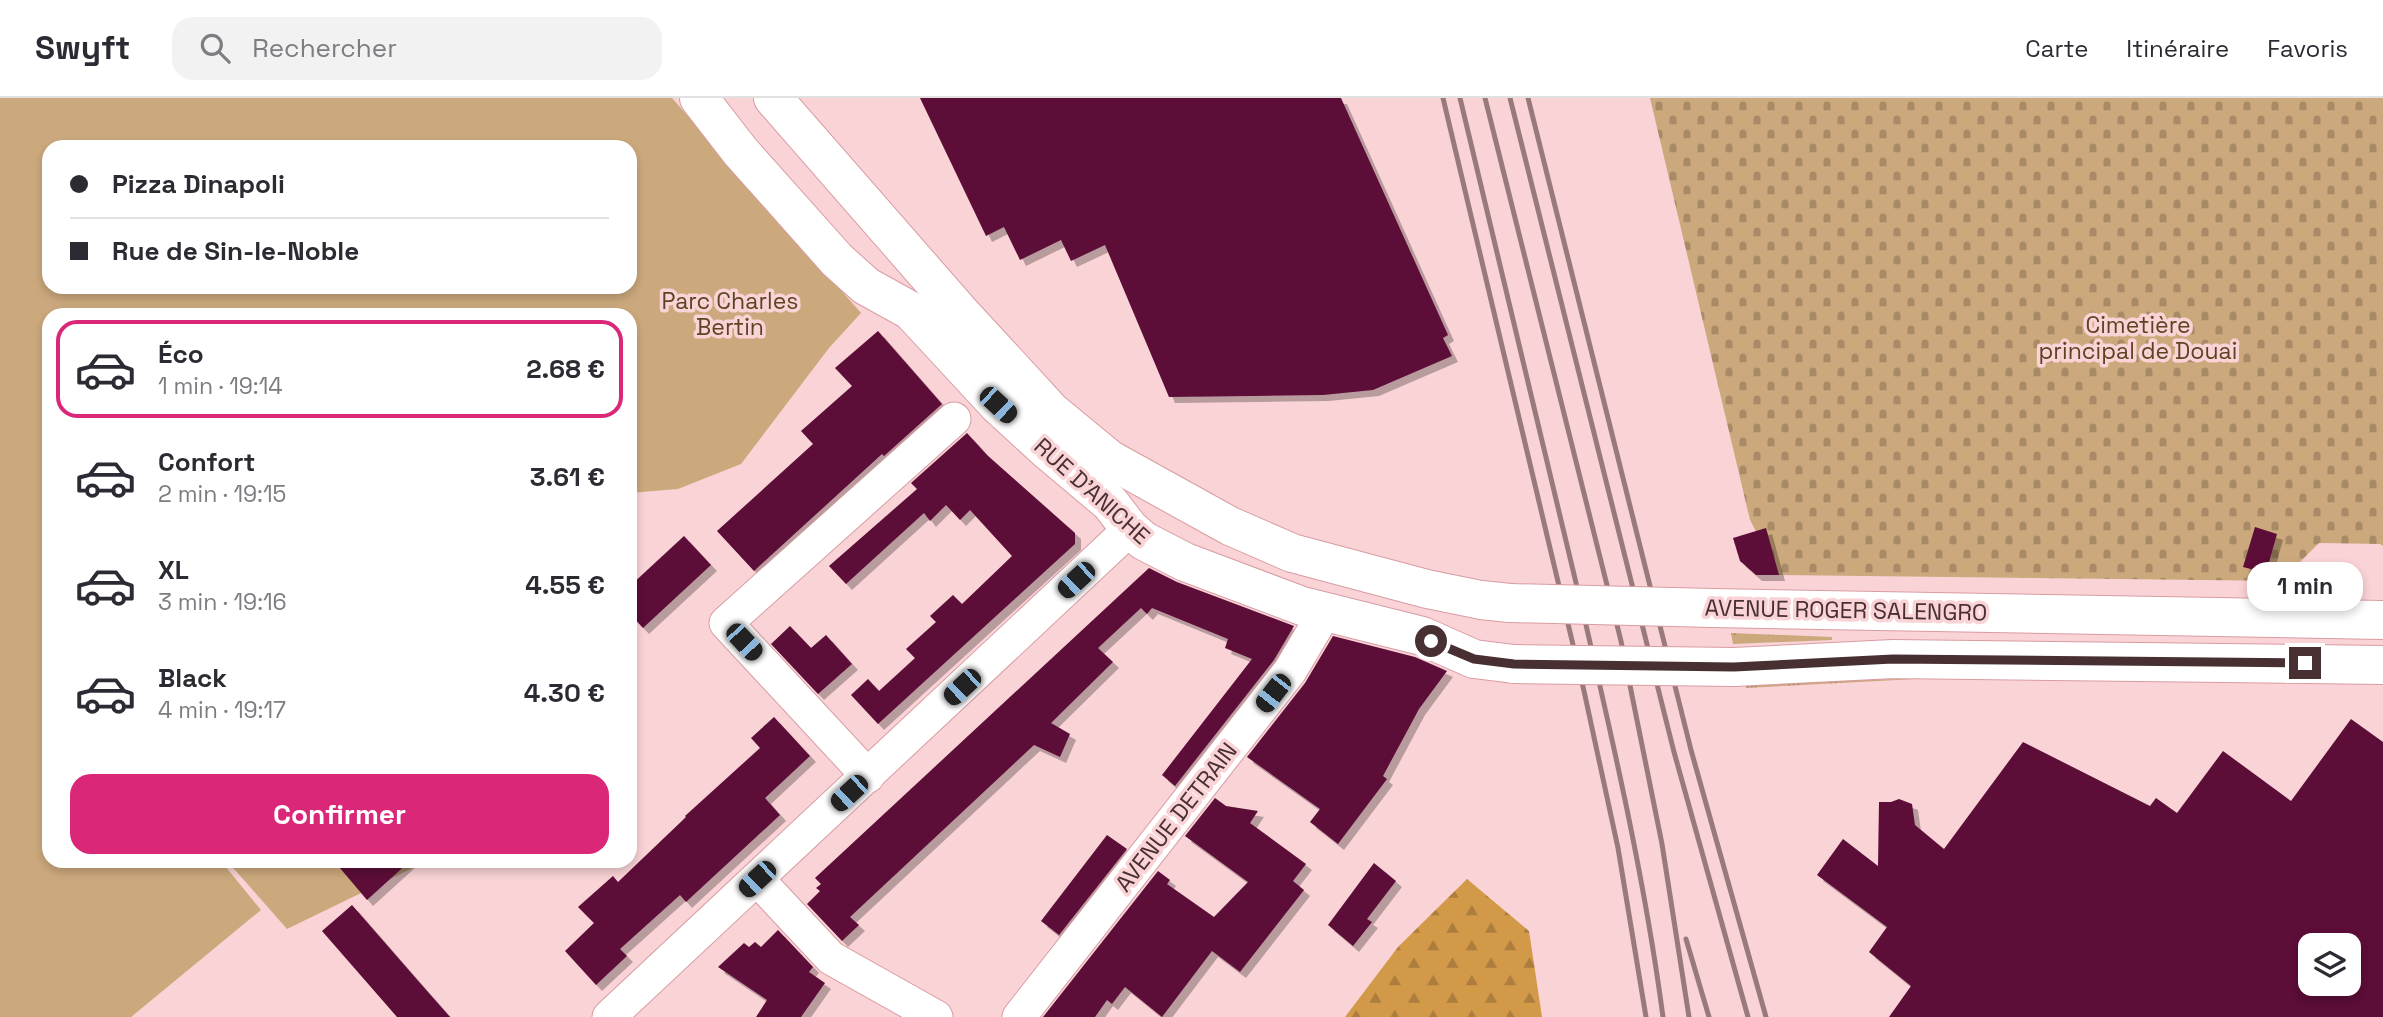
<!DOCTYPE html>
<html lang="fr">
<head>
<meta charset="utf-8">
<style>
	:root { --surface:#fff; --page:#f2f2f3; --text:#2b2b33; --muted:#7c7c81; --line:#e1e1e2; --accent:#db2777 }
	body { margin:0; font-family:"Space Grotesk",sans-serif; background:var(--page); color:var(--text); height:100vh; display:flex; flex-direction:column; font-size:26px; white-space:nowrap }
	* { box-sizing:border-box; margin:0 }
	p { font-size:23px; color:var(--muted) }
	.icon { flex:none; width:38px; height:38px; fill:none; stroke:currentColor; stroke-width:2; stroke-linecap:round; stroke-linejoin:round }
	.map { position:relative; flex:1; overflow:hidden }
	.side { position:absolute; left:42px; top:210px; width:595px; height:560px; display:flex; flex-direction:column; background:var(--surface); border-radius:21px; box-shadow:0 4px 10px #0003 }
	.side>* { flex:none }
	.banner { position:absolute; left:42px; top:42px; width:595px; height:154px; border-radius:21px; box-shadow:0 4px 10px #0003; display:grid; align-content:center; height:154px; padding:0 28px; background:var(--surface) }
	.fabs { position:absolute; left:2298px; top:835px; display:grid; gap:14px }
	.fabs a { display:grid; place-items:center; width:63px; height:63px; border-radius:14px; background:var(--surface); box-shadow:0 4px 10px #0003; font-size:35px }
	.end { position:absolute; width:32px; height:32px; margin:-16px; border:9px solid #483032; background:#fff; box-shadow:0 0 0 4px #fff }
	.from { border-radius:50% }
	.bubble { position:absolute; height:49px; border-radius:21px; background:var(--surface); box-shadow:0 4px 10px #0003; font-size:23px; font-weight:700; line-height:49px; text-align:center }
	.car { position:absolute; width:21px; height:42px; margin:-21px -10px; border-radius:9px; box-shadow:0 0 5px 2px #0007; background:linear-gradient(#222 24%,#8ab4d8 0 40%,#222 0 76%,#8ab4d8 0 86%,#222 0) }
	.banner b { display:flex; align-items:center; gap:24px; height:66px; font-size:26px }
	.banner b+b { border-top:2px solid var(--line) }
	.banner i { width:18px; height:18px; background:var(--text) }
	ul { padding:12px 0 0; list-style:none }
	li { display:flex; align-items:center; gap:21px; height:98px; margin:0 14px 10px; padding:0 14px; border:4px solid transparent; border-radius:21px }
	li div { flex:1 }
	li b { display:block; font-size:26px }
	li em { font-style:normal; font-weight:700 }
	li.active { border-color:var(--accent) }
	li>.icon { width:63px; height:63px; stroke-width:1.5 }
	.action { display:flex; gap:14px; margin-top:auto; padding:14px 28px }
	.action a { flex:1; height:80px; border-radius:21px; background:var(--accent); color:#fff; font-size:28px; font-weight:700; line-height:80px; text-align:center }
	header { display:flex; align-items:center; gap:42px; box-sizing:border-box; height:98px; padding:0 35px; background:var(--surface); border-bottom:2px solid var(--line) }
	header strong { font-size:33px }
	nav { display:flex; gap:38px; margin-inline-start:auto; font-size:24px }
	.search { width:490px; height:63px; background:var(--page); display:flex; align-items:center; gap:18px; box-sizing:border-box; padding:0 24px; border-radius:21px; color:var(--muted); font-size:26px }
	.map>svg:first-child { display:block }
</style>
</head>
<body>
<header>
<strong>Swyft</strong>
<div class="search"><svg class="icon" aria-label="search" viewBox="0 0 24 24"><circle cx="10" cy="10" r="6"/><path d="M15 15l6 6"/></svg>Rechercher</div>
<nav><a>Carte</a><a>Itinéraire</a><a>Favoris</a></nav>
</header>
<div class="map">
<svg width="2383" height="919" viewBox="0 0 2383 919">
	<defs>
		<pattern id="grass-tufts" width="24" height="20" patternUnits="userSpaceOnUse" patternTransform="scale(1.75)"><rect width="24" height="20" fill="#cca97d"/><path d="M3 7l-1-3M5 7V3M7 7l1-3M15 17l-1-3M17 17v-4M19 17l1-3" fill="none" stroke="#a88a67"/></pattern>
		<pattern id="forest-firs" width="22" height="20" patternUnits="userSpaceOnUse" patternTransform="scale(1.75)"><rect width="22" height="20" fill="#d29949"/><path d="M5 1l3.5 6h-7zM16 11l3.5 6h-7z" fill="#ac7d3d"/></pattern>
		<pattern id="cemetery-stones" width="16" height="16" patternUnits="userSpaceOnUse" patternTransform="scale(1.75)"><rect width="16" height="16" fill="#cca97d"/><path d="M2 7V4a2 2 0 0 1 4 0v3zM10 15v-3a2 2 0 0 1 4 0v3z" fill="#a88a67"/></pattern>
		<filter id="shadow"><feDropShadow dx="6" dy="6" stdDeviation="0" flood-color="#0004"/></filter>
	</defs>
	<rect width="100%" height="100%" fill="#fad3d6"/>
	<!-- grass -->
	<g fill="url(#grass-tufts)">
		<polygon points="1731,535 1832,539 1832,542 1733,546"/>
		<polygon points="1935,580 1746,590 1745,585"/>
	</g>
	<!-- forest -->
	<polygon fill="url(#forest-firs)" points="1467,781 1529,833 1542,919 1345,919 1398,849"/>
	<!-- cemetery -->
	<polygon fill="url(#cemetery-stones)" points="1650,0 2383,0 2383,448 2380,446 2319,445 2300,464 2296,483 1779,477 1750,422"/>
	<!-- park -->
	<g fill="#cca97d" fill-rule="evenodd">
		<path d="M0,0H672L861,215L829,250L741,366L678,391L630,395V217H49V763H221L261,812L131,919H0ZM49,49H630V189H49Z"/>
		<polygon points="227,763 427,763 287,831"/>
	</g>
	<!-- building -->
	<g fill="#5b0b37" fill-rule="evenodd" filter="url(#shadow)">
		<polygon points="920,0 1341,0 1448,237 1443,240 1452,258 1373,292 1323,297 1169,299 1105,147 1071,163 1061,142 1020,162 1004,129 986,138"/>
		<polygon points="878,233 942,306 884,358 882,356 754,473 717,433 813,346 801,333 852,288 835,270"/>
		<polygon points="967,335 987,357 1075,435 1075,446 878,626 851,597 868,581 879,593 915,560 906,551 936,524 930,518 953,497 962,506 1012,458 970,412 960,422 946,407 930,423 924,415 846,486 829,468 917,391 911,385"/>
		<polygon points="2255,429 2277,436 2266,475 2243,469"/>
		<polygon points="1766,430 1779,477 1756,477 1740,463 1733,440"/>
		<polygon points="684,438 711,467 643,530 630,516 630,488"/>
		<polygon points="1149,470 1177,484 1294,528 1274,562 1175,688 1162,677 1252,561 1225,550 1228,541 1152,510 1147,516 1141,510 1098,550 1113,564 1051,625 1070,636 1060,659 1034,647 850,819 859,827 842,843 807,806 820,793 816,790 821,786 815,780"/>
		<polygon points="790,528 811,550 826,537 852,566 818,596 771,546"/>
		<polygon points="1333,538 1415,559 1447,573 1419,611 1383,678 1387,681 1338,746 1310,724 1320,711 1247,659 1305,585"/>
		<polygon points="774,619 810,658 765,700 780,717 686,804 680,797 620,851 627,858 596,887 565,853 594,825 578,809 613,778 618,784 686,719 685,718 760,650 751,640"/>
		<path d="M2351,621L2383,644V919H1889L1911,888L1869,854L1887,829L1817,777L1843,741L1878,768L1879,704H1891L1899,701L1912,706L1915,727L1944,751L2023,644L2150,708L2156,700L2177,715L2223,653L2291,703ZM2310,847H2348V886H2310Z"/>
		<polygon points="1215,700 1226,708 1258,713 1250,725 1306,766 1293,783 1304,792 1240,874 1212,853 1162,919 1125,889 1112,906 1107,902 1095,919 1043,919 1158,773 1170,782 1167,786 1214,819 1248,784 1185,738"/>
		<polygon points="1107,737 1127,751 1059,837 1041,823"/>
		<polygon points="334,763 410,763 367,802"/>
		<polygon points="1374,765 1396,783 1367,821 1372,824 1353,848 1328,827"/>
		<polygon points="352,807 420,885 450,919 397,919 322,833"/>
		<polygon points="778,832 813,869 809,874 825,885 801,919 756,919 767,902 718,869 744,845 749,849 755,844 761,849"/>
	</g>
	<g fill="none" stroke-linecap="round" stroke-linejoin="round">
		<!-- minor casing -->
		<g stroke="#d89ca2" stroke-width="35">
			<g id="minor">
				<polyline points="868,678 726,525 954,321"/>
				<polyline points="757,781 831,860 936,919"/>
				<polyline points="609,919 1130,431"/>
				<polyline points="1019,919 1290,573 1325,514"/>
			</g>
		</g>
		<!-- major casing -->
		<g stroke="#d89ca2" stroke-width="40">
			<g id="major">
				<polyline points="699,0 740,53 837,162 866,188 911,213 998,307 1047,352 1110,405 1130,431 1144,443 1185,464 1302,508 1422,538 1474,561 1514,566"/>
				<polyline points="773,0 959,213 1052,314 1109,361 1230,428 1292,455 1427,491 1481,502 1510,505"/>
				<polyline points="1712,510 2383,522"/>
				<polyline points="1734,569 1893,561 2383,567"/>
			</g>
		</g>
		<!-- minor -->
		<use href="#minor" stroke="#fff" stroke-width="33"/>
		<!-- major -->
		<use href="#major" stroke="#fff" stroke-width="38"/>
		<!-- rail -->
		<g stroke="#997a7c" stroke-width="5">
			<polyline points="1443,0 1584,593 1618,750 1646,919"/>
			<path d="M1460,0C1501,172 1543,343 1583,514C1614,648 1645,783 1663,919"/>
			<polyline points="1485,0 1621,543 1662,746 1689,919"/>
			<polyline points="1510,0 1674,654 1748,919"/>
			<polyline points="1528,0 1691,652 1766,919"/>
			<polyline points="1686,841 1709,919"/>
		</g>
		<!-- major-bridge casing -->
		<g stroke="#d89ca2" stroke-width="40" stroke-linecap="butt">
			<g id="major-bridge">
				<polyline points="1510,505 1712,510"/>
				<polyline points="1514,566 1734,569"/>
			</g>
		</g>
		<!-- major-bridge -->
		<use href="#major-bridge" stroke="#fff" stroke-width="38"/>
	</g>
	<g fill="none" stroke-linecap="round" stroke-linejoin="round">
		<!-- route -->
		<polyline stroke="#483032" stroke-width="9" points="1431,543 1474,561 1514,566 1734,569 1893,561 2305,565"/>
	</g>
	<g text-anchor="middle" dominant-baseline="central" stroke-width="7" stroke-linejoin="round" paint-order="stroke">
		<!-- park labels -->
		<g font-size="23" fill="#5c4422" stroke="#fad3d6">
			<text x="730" y="203">Parc Charles<tspan x="730" dy="26">Bertin</tspan></text>
			<text x="2138" y="227">Cimetière<tspan x="2138" dy="26">principal de Douai</tspan></text>
		</g>
		<!-- street labels -->
		<g font-size="23" fill="#483032" stroke="#fad3d6">
			<text transform="translate(1092 393) rotate(42)">RUE D'ANICHE</text>
			<text transform="translate(1846 512) rotate(1)">AVENUE ROGER SALENGRO</text>
			<text transform="translate(1176 719) rotate(-52)">AVENUE DETRAIN</text>
		</g>
	</g>
</svg>
<div class="fabs">
<a><svg class="icon" aria-label="layers" viewBox="0 0 24 24"><path d="M12 4l9 5-9 5-9-5zM3 14l9 5 9-5"/></svg></a>
</div>
<i class="end from" style="left:1431px;top:543px"></i>
<i class="end" style="left:2305px;top:565px"></i>
<div class="bubble" style="left:2247px;top:464px;width:116px">1 min</div>
<i class="car" style="left:998px;top:307px;rotate:133deg"></i>
<i class="car" style="left:1076px;top:482px;rotate:227deg"></i>
<i class="car" style="left:744px;top:544px;rotate:137deg"></i>
<i class="car" style="left:962px;top:589px;rotate:227deg"></i>
<i class="car" style="left:1273px;top:595px;rotate:218deg"></i>
<i class="car" style="left:849px;top:695px;rotate:227deg"></i>
<i class="car" style="left:757px;top:781px;rotate:227deg"></i>
<div class="banner">
<b><i class="from"></i>Pizza Dinapoli</b>
<b><i></i>Rue de Sin-le-Noble</b>
</div>
<section class="side">
<ul>
<li class="active"><svg class="icon" aria-label="car" viewBox="0 0 24 24"><path d="M5 17H2v-5l4-1 3-4h7l3 4 3 1v5h-3M9 17h6M6 11h13"/><circle cx="7" cy="17" r="2"/><circle cx="17" cy="17" r="2"/></svg><div><b>Éco</b><p>1 min · 19:14</p></div><em>2.68 €</em></li>
<li><svg class="icon" aria-label="car" viewBox="0 0 24 24"><path d="M5 17H2v-5l4-1 3-4h7l3 4 3 1v5h-3M9 17h6M6 11h13"/><circle cx="7" cy="17" r="2"/><circle cx="17" cy="17" r="2"/></svg><div><b>Confort</b><p>2 min · 19:15</p></div><em>3.61 €</em></li>
<li><svg class="icon" aria-label="car" viewBox="0 0 24 24"><path d="M5 17H2v-5l4-1 3-4h7l3 4 3 1v5h-3M9 17h6M6 11h13"/><circle cx="7" cy="17" r="2"/><circle cx="17" cy="17" r="2"/></svg><div><b>XL</b><p>3 min · 19:16</p></div><em>4.55 €</em></li>
<li><svg class="icon" aria-label="car" viewBox="0 0 24 24"><path d="M5 17H2v-5l4-1 3-4h7l3 4 3 1v5h-3M9 17h6M6 11h13"/><circle cx="7" cy="17" r="2"/><circle cx="17" cy="17" r="2"/></svg><div><b>Black</b><p>4 min · 19:17</p></div><em>4.30 €</em></li>
</ul>
<div class="action"><a>Confirmer</a></div>
</section>
</div>
</body>
</html>
